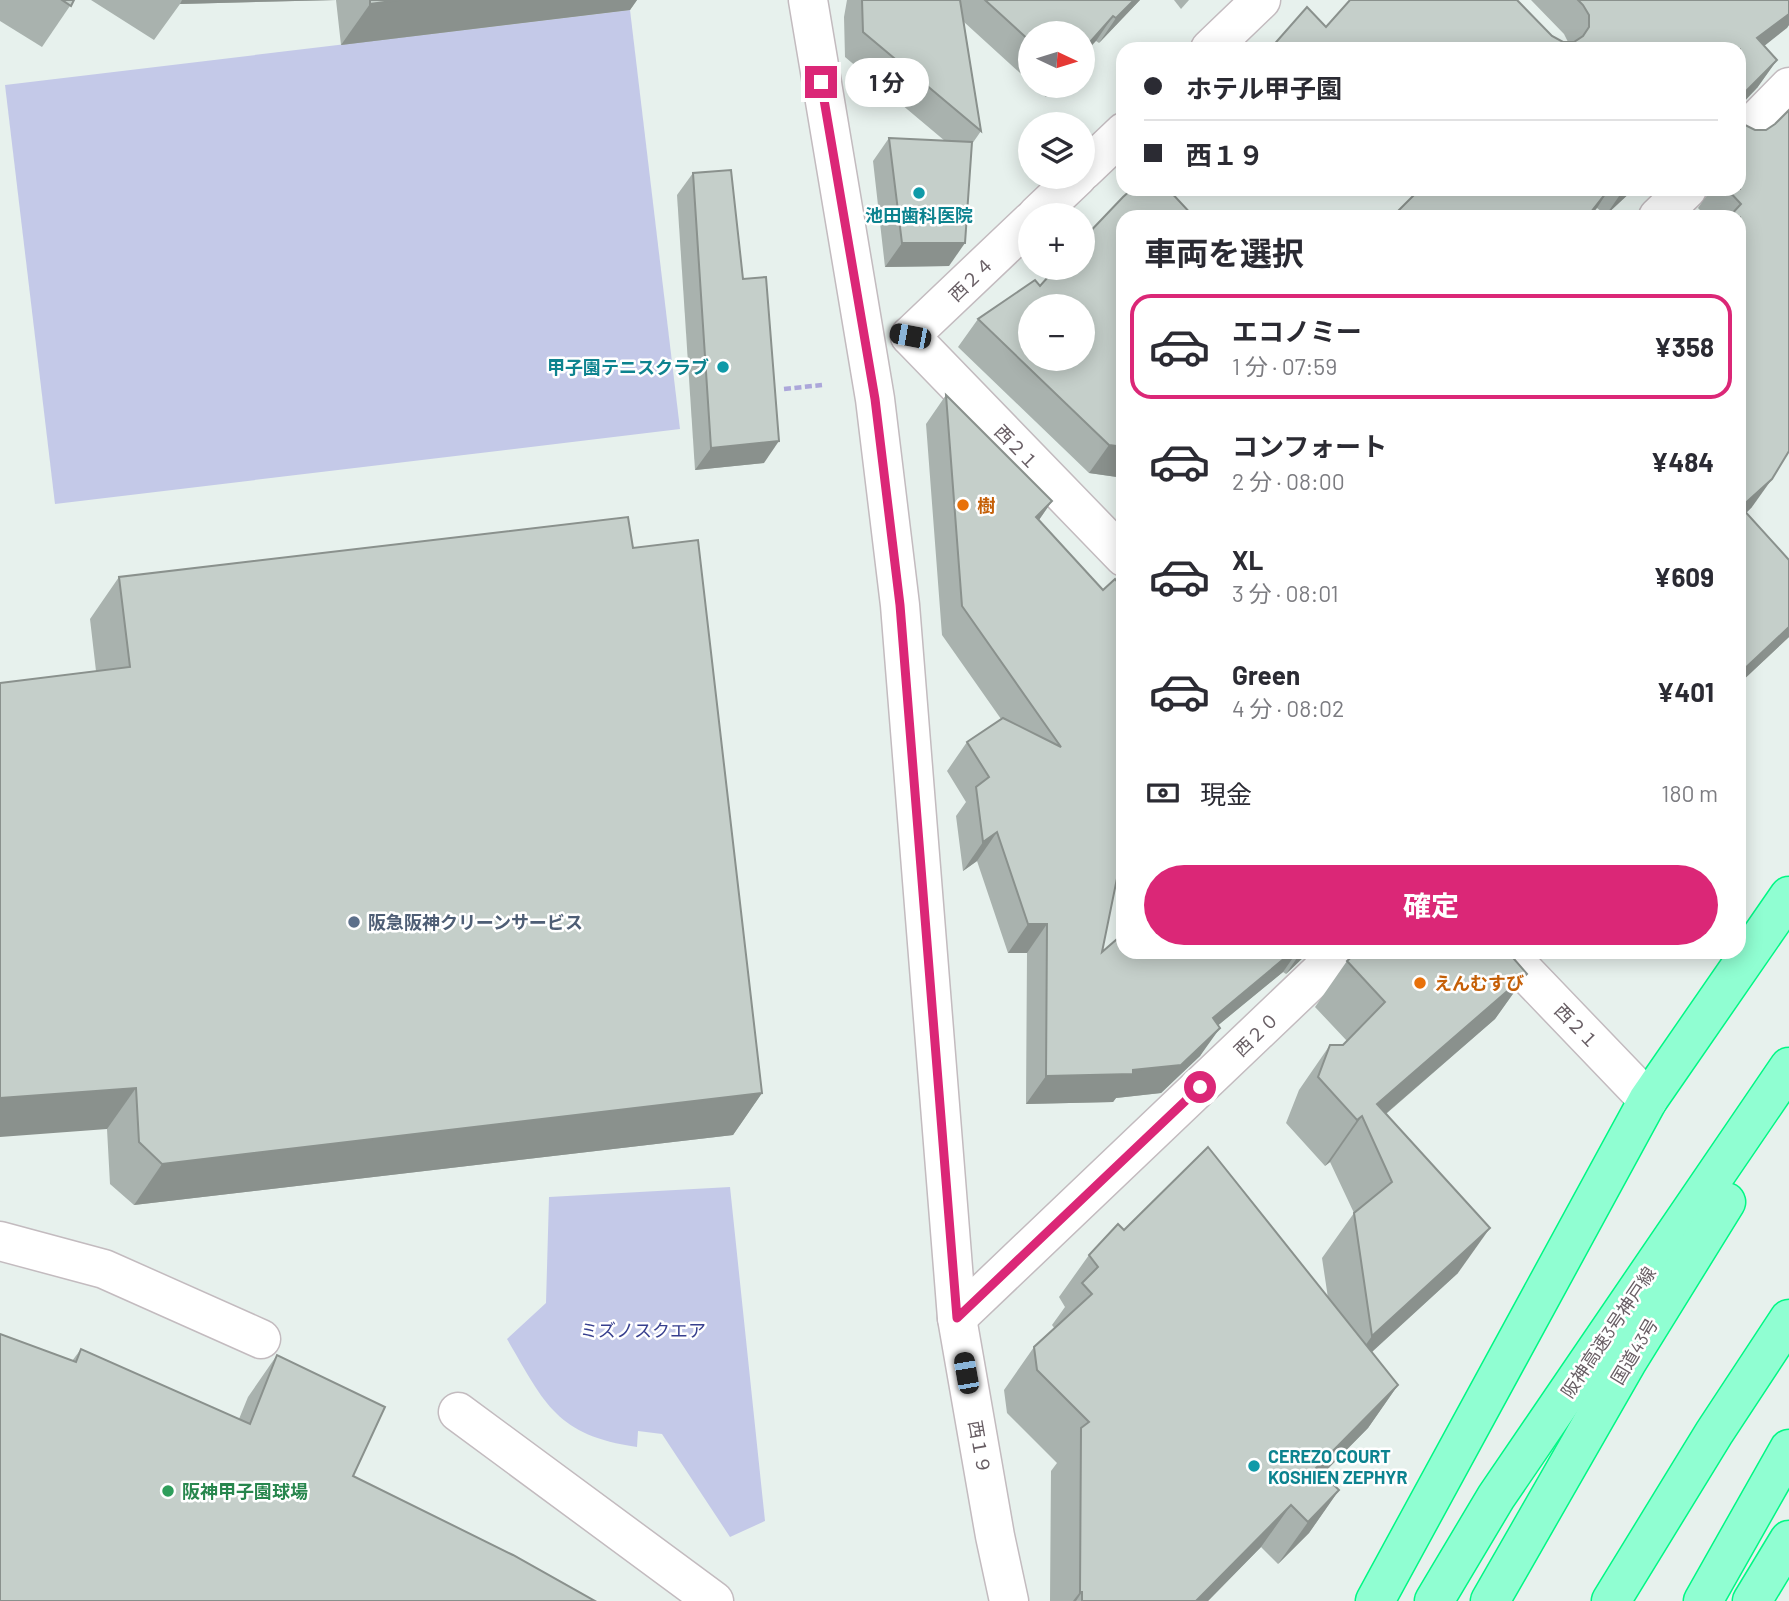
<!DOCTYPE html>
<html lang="ja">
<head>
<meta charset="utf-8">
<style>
	:root { --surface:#fff; --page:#f2f2f3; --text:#2b2b33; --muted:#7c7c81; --line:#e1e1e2; --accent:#db2777 }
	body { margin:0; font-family:Barlow,"Noto Sans JP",sans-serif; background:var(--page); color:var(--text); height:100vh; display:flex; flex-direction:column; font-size:26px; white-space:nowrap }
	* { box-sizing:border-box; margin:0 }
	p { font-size:23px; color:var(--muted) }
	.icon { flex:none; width:38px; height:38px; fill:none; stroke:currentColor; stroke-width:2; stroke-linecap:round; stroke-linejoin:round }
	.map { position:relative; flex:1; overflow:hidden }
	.side { position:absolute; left:1116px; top:210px; width:630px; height:749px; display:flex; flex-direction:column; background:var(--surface); border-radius:21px; box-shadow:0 4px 18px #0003 }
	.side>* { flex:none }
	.top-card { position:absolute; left:1116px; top:42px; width:630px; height:154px; border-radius:21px; box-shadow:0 4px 18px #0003; display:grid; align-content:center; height:154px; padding:0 28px; background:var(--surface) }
	.needle { width:46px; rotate:94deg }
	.buttons { position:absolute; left:1018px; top:21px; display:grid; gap:14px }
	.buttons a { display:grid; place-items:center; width:77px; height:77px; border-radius:50%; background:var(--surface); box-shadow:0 4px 18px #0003; font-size:35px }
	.end { position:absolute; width:32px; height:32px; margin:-16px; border:9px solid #db2777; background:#fff; box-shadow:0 0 0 4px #fff }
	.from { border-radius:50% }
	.bubble { position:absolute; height:49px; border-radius:24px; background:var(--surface); box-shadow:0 4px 18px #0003; font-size:23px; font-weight:700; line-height:49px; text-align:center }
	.car { position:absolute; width:21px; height:42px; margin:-21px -10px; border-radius:9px; box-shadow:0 0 5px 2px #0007; background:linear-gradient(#222 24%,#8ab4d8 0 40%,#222 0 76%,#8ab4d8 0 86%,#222 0) }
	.top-card b { display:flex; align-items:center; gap:24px; height:66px; font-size:26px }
	.top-card b+b { border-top:2px solid var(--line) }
	.top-card i { width:18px; height:18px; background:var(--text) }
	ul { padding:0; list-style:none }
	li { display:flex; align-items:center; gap:21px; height:105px; margin:0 14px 10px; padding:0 14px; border:4px solid transparent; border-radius:21px }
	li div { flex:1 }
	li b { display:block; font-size:26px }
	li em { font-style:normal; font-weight:700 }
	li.selected { border-color:var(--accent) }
	li>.icon { width:63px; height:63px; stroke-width:1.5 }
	h2 { padding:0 28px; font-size:32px; line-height:84px }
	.pay { display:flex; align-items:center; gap:18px; height:77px; padding:0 28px; font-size:26px }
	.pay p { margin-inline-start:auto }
	.action { display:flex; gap:14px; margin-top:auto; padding:14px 28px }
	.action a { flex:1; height:80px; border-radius:42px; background:var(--accent); color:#fff; font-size:28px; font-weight:700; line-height:80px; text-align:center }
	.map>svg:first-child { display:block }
</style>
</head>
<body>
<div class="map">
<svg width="1789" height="1601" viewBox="0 0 1789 1601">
	<rect width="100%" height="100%" fill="#e7f1ed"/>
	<!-- green -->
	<g fill="#c4c9e8">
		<polygon points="630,10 680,429 55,504 5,85"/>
		<path d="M730,1187L765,1521L730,1537L662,1434L638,1431L637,1447C556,1435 545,1404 507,1339L546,1303L549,1197Z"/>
	</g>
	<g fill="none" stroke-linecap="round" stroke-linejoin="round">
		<!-- street casing -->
		<g stroke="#c3bbbf" stroke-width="41">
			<g id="street">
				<polyline points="808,0 875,399 900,605 957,1318 995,1536 1009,1601"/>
				<polyline points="1210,49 1261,0"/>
				<polyline points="1740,137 1789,87"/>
				<polyline points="1083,171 1124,132"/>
				<polyline points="1037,215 1077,177"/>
				<polyline points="1658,217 1687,189"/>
				<polyline points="910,336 1124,557"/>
				<polyline points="910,336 1031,221"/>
				<polyline points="1506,952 1648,1100"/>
				<polyline points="0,1241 104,1269 261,1339"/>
				<polyline points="957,1318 1341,952"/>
				<polyline points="458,1412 714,1601"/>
			</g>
		</g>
		<!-- highway casing -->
		<g stroke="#00f885" stroke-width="41">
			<g id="highway">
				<polyline points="1375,1601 1648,1100 1789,896"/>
				<polyline points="1434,1601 1496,1497 1789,1067"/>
				<polyline points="1490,1601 1627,1362 1726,1202"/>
				<polyline points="1611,1601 1714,1433 1789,1319"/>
				<polyline points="1703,1601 1789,1449"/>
				<polyline points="1752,1601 1789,1540"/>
			</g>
		</g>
		<!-- path -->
		<polyline stroke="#aca7da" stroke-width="4.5" stroke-dasharray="7 3.5" stroke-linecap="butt" points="784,389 822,385"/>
		<!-- street -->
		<use href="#street" stroke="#fff" stroke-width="38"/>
		<!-- highway -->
		<use href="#highway" stroke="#90fed2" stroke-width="38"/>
	</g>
	<!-- wall -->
	<g fill="#a9b2ae">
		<polygon points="0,0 74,0 42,47 0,21"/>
		<polygon points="91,0 637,0 630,10 341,45 336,0 180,4 154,40"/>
		<polygon points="847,0 1140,0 1099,43 1096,41 1031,33 1031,83 964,22 981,131 972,144 949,266 885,267 873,161 889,138 945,141 845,57 844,17"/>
		<polygon points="1174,0 1189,0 1181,9"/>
		<polygon points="1531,0 1789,0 1789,25 1764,46 1777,60 1757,88 1270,49 1326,27 1552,36 1563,42 1568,42 1564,34"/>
		<polygon points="1033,86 1056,86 1046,97"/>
		<polygon points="1740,115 1752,507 1746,513 1789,560 1789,637 1740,683 1740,217 1707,217 1698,208 1708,194 1708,189 1740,189"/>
		<polygon points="693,173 764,463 695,470 677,195"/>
		<polygon points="1421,189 1634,189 1606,215 1597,208"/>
		<polygon points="1124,217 1124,478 1089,473 958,347 978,319 1040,286"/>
		<polygon points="946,395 1052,501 1039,520 1102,952 1309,952 1286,974 1283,972 1218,1025 1200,1056 1161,1093 1116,1098 1113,1102 1026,1104 1027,953 1008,953 977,861 963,871 956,816 966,802 947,771 967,742 1001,719 942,635 926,424"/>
		<polygon points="633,548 762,1093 733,1135 134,1205 110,1184 107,1129 96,671 90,619 119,577"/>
		<polygon points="1347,961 1527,974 1495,1019 1386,1114 1458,1273 1372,1352 1398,1385 1368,1428 1323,1474 1339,1490 1309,1533 1278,1564 1261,1547 1208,1601 1050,1601 1051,1471 1057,1463 1007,1413 1004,1390 1034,1347 1055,1329 1052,1325 1065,1307 1059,1297 1089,1255 1124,1230 1328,1298 1322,1258 1354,1213 1330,1162 1325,1166 1286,1123 1299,1090 1330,1045 1343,1045 1347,1041 1315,1007"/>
		<polygon points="81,1349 239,1419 248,1397 277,1355 353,1476 72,1361"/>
	</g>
	<!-- shaded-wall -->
	<g fill="#8a918d">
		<polygon points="182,0 336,0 180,4"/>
		<polygon points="399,0 637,0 630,10 341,45 370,4"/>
		<polygon points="1134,0 1140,0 1099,43 1116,18"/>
		<polygon points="1789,14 1789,25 1787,28 1740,65 1757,38"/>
		<polygon points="1113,16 1096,41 1083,55 1083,50"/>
		<polygon points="1777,60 1757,88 1740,106 1740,100 1744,93"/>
		<polygon points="1609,189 1597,208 1590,217 1587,217"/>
		<polygon points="1624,189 1634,189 1606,215"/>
		<polygon points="902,243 965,243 949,266 885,267"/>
		<polygon points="779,441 764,463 695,470 711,448"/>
		<polygon points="1109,445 1124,447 1124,478 1089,473"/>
		<polygon points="1772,479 1752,507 1740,519 1741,507"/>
		<polygon points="1052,501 1032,530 1036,517"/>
		<polygon points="1789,627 1789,637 1740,683 1740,673"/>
		<polygon points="997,832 977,861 963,871 983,842"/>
		<polygon points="1028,924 1047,924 1027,953 1008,953"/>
		<polygon points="1292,952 1297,952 1283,972 1193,1046 1213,1018"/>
		<polygon points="1301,952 1309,952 1286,974"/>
		<polygon points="1527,974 1495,1019 1368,1129 1377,1104"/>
		<polygon points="1220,1028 1200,1056 1161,1093 1116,1098 1113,1102 1026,1104 1046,1076 1133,1070"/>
		<polygon points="136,1088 107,1129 0,1137 0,1098"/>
		<polygon points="762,1093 733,1135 134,1205 162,1164"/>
		<polygon points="1362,1116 1330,1162 1325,1166 1357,1120"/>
		<polygon points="1490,1228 1458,1273 1340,1381 1372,1336"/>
		<polygon points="1398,1385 1368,1428 1292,1505 1291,1505 1261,1547 1208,1601 1196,1601 1316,1468"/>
		<polygon points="1339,1490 1309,1533 1278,1564 1308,1522"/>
		<polygon points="1080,1592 1082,1592 1076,1601 1073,1601"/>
	</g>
	<!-- building -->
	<g fill="#c5cfca" stroke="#8a918d" stroke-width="2" fill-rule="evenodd">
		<polygon points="62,0 74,0 71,6"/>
		<polygon points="370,0 399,0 370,4"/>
		<polygon points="862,0 960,0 981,131 863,32"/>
		<polygon points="985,0 1134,0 1116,18 1113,16 1083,50 1083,33 1031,33 1031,42"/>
		<polygon points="1350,0 1517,0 1552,36 1563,42 1574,42 1583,36 1589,27 1589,15 1583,5 1578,0 1789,0 1789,14 1757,38 1777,60 1744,93 1740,102 1740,49 1270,49 1307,7 1326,27"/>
		<polygon points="1789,110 1789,451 1772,479 1741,507 1789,560 1789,627 1740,673 1740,217 1729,217 1741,204 1727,189 1740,189 1740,115 1745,125 1755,130 1766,130 1775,124"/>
		<polygon points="889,138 972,142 965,243 902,243"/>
		<polygon points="731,170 743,279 766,277 779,441 711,448 693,173"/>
		<path d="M1132,189H1168L1194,217H1124V447L1109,445L978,319L1035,280L1040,286L1056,268H1083V239L1123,197ZM1031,306H1083V359H1031Z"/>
		<polygon points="1420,189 1609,189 1587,217 1392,217"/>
		<polygon points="946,395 1052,501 1036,517 1103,590 1115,579 1124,591 1124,844 1102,952 1124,933 1124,952 1292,952 1213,1018 1220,1028 1181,1065 1133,1070 1133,1074 1046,1076 1047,924 1028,924 997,832 983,842 976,787 989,777 967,742 1003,718 1061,747 962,606"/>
		<polygon points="628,517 633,548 698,540 762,1093 162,1164 139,1142 136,1088 0,1098 0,683 130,667 119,577"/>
		<polygon points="1357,952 1508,952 1527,974 1377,1104 1490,1228 1372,1336 1354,1213 1392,1182 1362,1116 1357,1120 1318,1077 1330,1045 1343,1045 1385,1002 1347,961"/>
		<polygon points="1208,1147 1398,1385 1316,1468 1339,1490 1308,1522 1291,1505 1196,1601 1082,1601 1082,1592 1080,1592 1081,1428 1089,1422 1037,1370 1034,1347 1092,1294 1082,1283 1098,1267 1089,1255 1118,1224 1124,1230"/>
		<polygon points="0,1334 76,1362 81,1349 250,1424 277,1355 385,1407 353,1476 513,1555 595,1601 0,1601"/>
	</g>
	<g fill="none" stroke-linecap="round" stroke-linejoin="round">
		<!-- route -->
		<polyline stroke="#db2777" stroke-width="9" points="821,82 875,399 900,605 957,1318 1200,1087"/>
	</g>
	<!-- markers -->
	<g fill="#0f9aa8" stroke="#fff" stroke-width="2.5">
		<circle cx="919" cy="193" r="7"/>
		<circle cx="723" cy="367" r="7"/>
		<circle cx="1254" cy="1466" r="7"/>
	</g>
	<g fill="#e8710a" stroke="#fff" stroke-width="2.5">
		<circle cx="963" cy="505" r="7"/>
		<circle cx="1420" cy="983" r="7"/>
	</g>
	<circle fill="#5c6f8a" stroke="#fff" stroke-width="2.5" cx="354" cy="922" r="7"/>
	<circle fill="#2e9e5b" stroke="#fff" stroke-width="2.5" cx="168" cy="1491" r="7"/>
	<g text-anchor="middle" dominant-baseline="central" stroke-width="5" stroke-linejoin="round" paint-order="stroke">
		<!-- culture labels -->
		<g font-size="18" font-weight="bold" fill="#0d838f" stroke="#fff">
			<text x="919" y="215">池田歯科医院</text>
			<text x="709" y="367" text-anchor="end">甲子園テニスクラブ</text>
			<text x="1268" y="1456" text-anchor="start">CEREZO COURT<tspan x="1268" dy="21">KOSHIEN ZEPHYR</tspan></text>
		</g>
		<!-- street labels -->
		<g font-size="18" fill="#685e64" stroke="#fff">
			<text transform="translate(971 279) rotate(-44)">西２４</text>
			<text transform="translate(1017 447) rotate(46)">西２１</text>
			<text transform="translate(1577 1026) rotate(46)">西２１</text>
			<text transform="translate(1256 1034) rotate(-44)">西２０</text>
			<text transform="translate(1608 1332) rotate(-56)">阪神高速3号神戸線</text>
			<text transform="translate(1634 1351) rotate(-59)">国道43号</text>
			<text transform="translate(980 1447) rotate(80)">西１９</text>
		</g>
		<!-- food labels -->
		<g font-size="18" font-weight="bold" fill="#c56008" stroke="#fff" text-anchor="start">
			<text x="977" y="505">樹</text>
			<text x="1434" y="983">えんむすび</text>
		</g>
		<!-- service labels -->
		<g font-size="18" font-weight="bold" fill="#4e5e75" stroke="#fff" text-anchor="start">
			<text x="368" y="922">阪急阪神クリーンサービス</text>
		</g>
		<!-- park labels -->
		<g font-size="18" fill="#373f8e" stroke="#fff">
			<text x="643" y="1330">ミズノスクエア</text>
		</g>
		<!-- leisure labels -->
		<g font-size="18" font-weight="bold" fill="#27864d" stroke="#fff" text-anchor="start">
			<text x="182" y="1491">阪神甲子園球場</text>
		</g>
	</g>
</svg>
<div class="buttons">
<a><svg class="needle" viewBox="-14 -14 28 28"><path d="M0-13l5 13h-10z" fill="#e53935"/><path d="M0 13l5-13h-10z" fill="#7c7c81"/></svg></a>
<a><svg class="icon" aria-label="layers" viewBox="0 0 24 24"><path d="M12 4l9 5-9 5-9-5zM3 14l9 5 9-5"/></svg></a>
<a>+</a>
<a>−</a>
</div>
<i class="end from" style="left:1200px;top:1087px"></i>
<i class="end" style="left:821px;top:82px"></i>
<div class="bubble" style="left:845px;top:58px;width:84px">1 分</div>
<i class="car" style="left:910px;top:336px;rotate:281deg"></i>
<i class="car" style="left:966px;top:1373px;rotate:350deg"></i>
<div class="top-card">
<b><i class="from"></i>ホテル甲子園</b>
<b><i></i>西１９</b>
</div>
<section class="side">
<h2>車両を選択</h2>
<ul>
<li class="selected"><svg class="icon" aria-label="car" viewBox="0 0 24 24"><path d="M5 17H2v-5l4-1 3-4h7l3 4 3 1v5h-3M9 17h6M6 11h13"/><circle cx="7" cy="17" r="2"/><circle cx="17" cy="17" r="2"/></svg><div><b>エコノミー</b><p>1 分 · 07:59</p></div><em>¥358</em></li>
<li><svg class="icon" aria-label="car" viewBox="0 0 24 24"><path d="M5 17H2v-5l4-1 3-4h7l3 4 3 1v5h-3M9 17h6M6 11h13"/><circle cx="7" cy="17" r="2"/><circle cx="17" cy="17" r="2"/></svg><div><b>コンフォート</b><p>2 分 · 08:00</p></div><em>¥484</em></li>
<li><svg class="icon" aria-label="car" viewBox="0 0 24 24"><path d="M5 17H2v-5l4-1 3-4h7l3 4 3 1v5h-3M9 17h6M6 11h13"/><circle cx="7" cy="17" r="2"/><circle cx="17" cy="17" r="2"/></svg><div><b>XL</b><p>3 分 · 08:01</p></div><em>¥609</em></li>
<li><svg class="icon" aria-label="car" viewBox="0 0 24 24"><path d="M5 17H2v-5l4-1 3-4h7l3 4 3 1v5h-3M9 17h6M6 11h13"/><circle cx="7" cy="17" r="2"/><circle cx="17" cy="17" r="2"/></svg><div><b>Green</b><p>4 分 · 08:02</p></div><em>¥401</em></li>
</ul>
<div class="pay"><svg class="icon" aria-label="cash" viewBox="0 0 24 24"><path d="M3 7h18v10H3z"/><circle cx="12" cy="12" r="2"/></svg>現金<p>180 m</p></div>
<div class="action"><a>確定</a></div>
</section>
</div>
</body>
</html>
